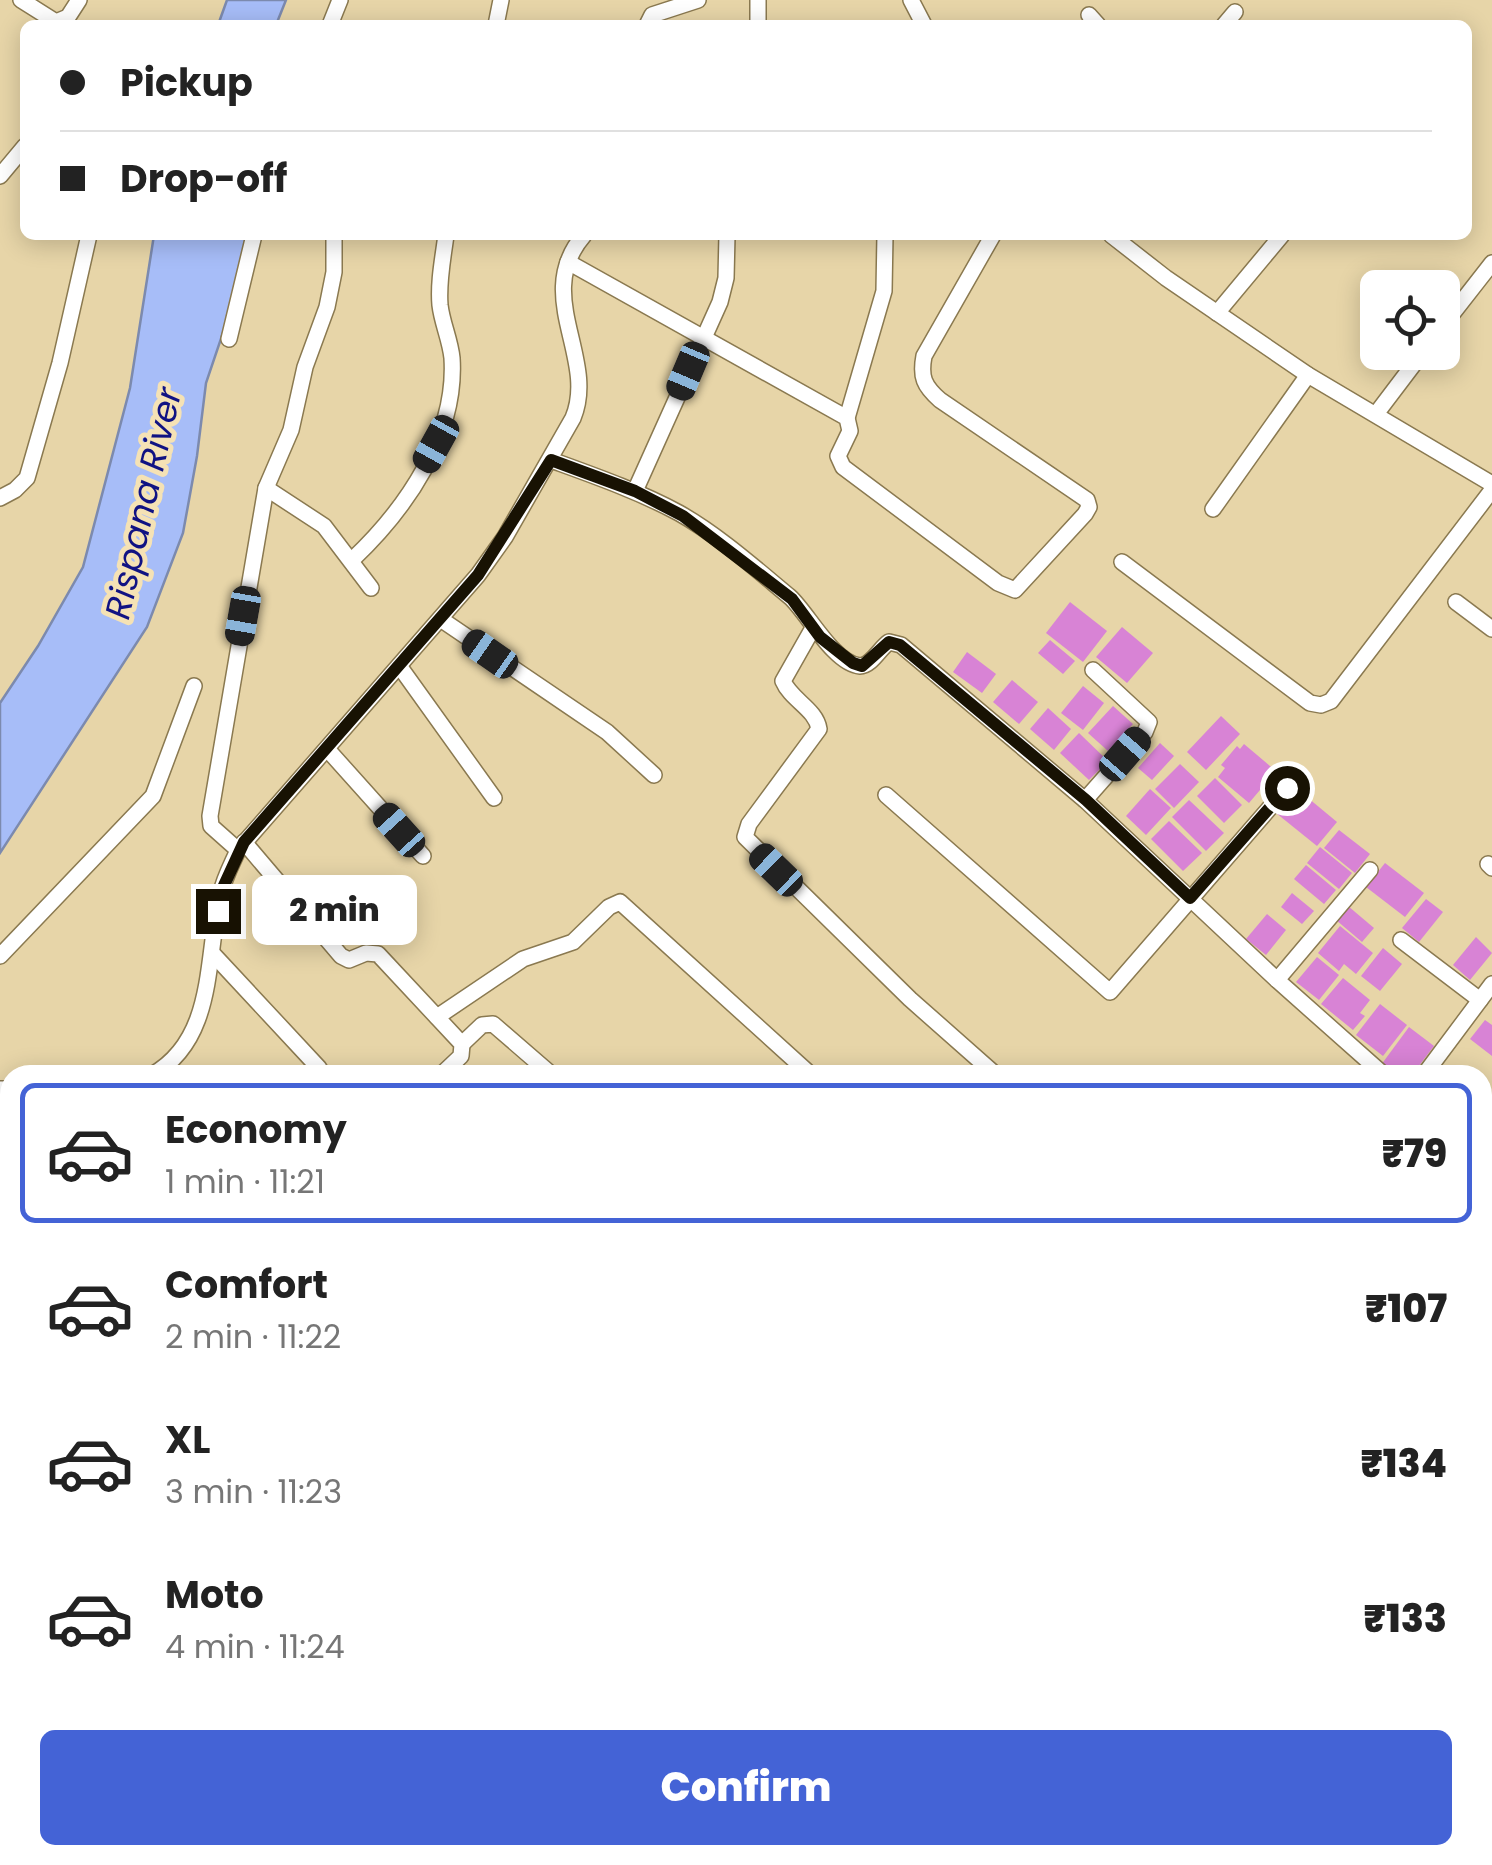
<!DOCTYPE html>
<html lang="en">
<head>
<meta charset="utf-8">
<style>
	:root { --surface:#fff; --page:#f2f2f2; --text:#222; --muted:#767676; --line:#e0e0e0; --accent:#4463d6 }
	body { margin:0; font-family:Poppins,sans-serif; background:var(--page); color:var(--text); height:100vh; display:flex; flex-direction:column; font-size:38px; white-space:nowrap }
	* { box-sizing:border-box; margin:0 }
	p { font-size:32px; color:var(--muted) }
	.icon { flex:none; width:55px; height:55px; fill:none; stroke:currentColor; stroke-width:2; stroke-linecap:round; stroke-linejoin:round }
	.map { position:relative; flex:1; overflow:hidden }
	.sheet { position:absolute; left:0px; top:1065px; width:1492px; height:800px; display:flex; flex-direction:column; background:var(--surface); border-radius:30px 30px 0 0; box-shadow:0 5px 25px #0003 }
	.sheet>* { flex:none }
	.hud { position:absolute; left:20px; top:20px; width:1452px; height:220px; border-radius:15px; box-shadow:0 5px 25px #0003; display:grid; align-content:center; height:220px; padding:0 40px; background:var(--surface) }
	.buttons { position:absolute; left:1360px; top:270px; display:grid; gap:20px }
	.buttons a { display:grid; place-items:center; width:100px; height:100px; border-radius:15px; background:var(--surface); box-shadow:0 5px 25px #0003; font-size:50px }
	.end { position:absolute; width:45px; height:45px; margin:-22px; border:12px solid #181203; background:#fff; box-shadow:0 0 0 5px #fff }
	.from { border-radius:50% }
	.bubble { position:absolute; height:70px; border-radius:15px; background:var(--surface); box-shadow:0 5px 25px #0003; font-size:32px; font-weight:800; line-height:70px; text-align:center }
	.car { position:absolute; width:30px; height:60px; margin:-30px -15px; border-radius:12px; box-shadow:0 0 8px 2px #0007; background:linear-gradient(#222 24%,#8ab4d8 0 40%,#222 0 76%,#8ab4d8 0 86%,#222 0) }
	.hud b { display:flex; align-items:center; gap:35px; height:95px; font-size:38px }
	.hud b+b { border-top:2px solid var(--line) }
	.hud i { width:25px; height:25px; background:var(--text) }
	ul { padding:18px 0 0; list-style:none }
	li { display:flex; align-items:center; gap:30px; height:140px; margin:0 20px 15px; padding:0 20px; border:5px solid transparent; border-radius:15px }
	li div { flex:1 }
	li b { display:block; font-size:38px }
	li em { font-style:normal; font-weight:800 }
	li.on { border-color:var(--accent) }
	li>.icon { width:90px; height:90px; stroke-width:1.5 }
	.button { display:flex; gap:20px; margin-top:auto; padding:20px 40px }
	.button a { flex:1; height:115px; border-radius:15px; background:var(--accent); color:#fff; font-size:40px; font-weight:800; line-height:115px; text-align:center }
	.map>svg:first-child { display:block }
</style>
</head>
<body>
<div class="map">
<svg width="1492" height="1865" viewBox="0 0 1492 1865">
	<rect width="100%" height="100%" fill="#e7d5a8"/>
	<!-- water -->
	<g fill="#a7bdf8" stroke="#7c8aae" stroke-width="2.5">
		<polygon points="227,0 286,0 276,25 218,25"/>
		<polygon points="154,235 247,235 227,321 206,383 197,456 183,533 147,627 0,853 0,703 38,646 83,567 130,388"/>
	</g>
	<!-- building -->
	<g fill="#d883d5">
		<polygon points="1070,602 1107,631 1083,662 1046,633"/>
		<polygon points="1122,627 1153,653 1127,683 1096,657"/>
		<polygon points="1050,640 1075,661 1063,674 1038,653"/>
		<polygon points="967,652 996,674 982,693 953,672"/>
		<polygon points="1012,680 1038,702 1019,724 993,702"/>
		<polygon points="1083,686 1104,703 1083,730 1061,713"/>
		<polygon points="1113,706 1133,724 1108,751 1088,733"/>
		<polygon points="1048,708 1071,729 1054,750 1030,729"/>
		<polygon points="1221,716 1240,734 1206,770 1187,752"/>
		<polygon points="1079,733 1108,761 1089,780 1060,753"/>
		<polygon points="1160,743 1174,756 1152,780 1138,768"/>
		<polygon points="1244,744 1276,771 1249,803 1218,777 1225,768 1221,765 1237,746 1240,749"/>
		<polygon points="1180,764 1199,782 1174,808 1155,789"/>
		<polygon points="1215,778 1242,805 1224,823 1197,796"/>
		<polygon points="1296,788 1337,822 1317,846 1276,813"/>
		<polygon points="1150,789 1171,808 1146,835 1126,816"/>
		<polygon points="1189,800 1224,833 1206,851 1172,817"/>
		<polygon points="1169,821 1202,853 1183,871 1151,839"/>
		<polygon points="1339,830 1370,854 1355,873 1324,848"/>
		<polygon points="1320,847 1352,873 1339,889 1307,863"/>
		<polygon points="1385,863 1424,893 1405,917 1366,887"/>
		<polygon points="1306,865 1336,890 1324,904 1294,879"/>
		<polygon points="1292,893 1314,911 1302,924 1281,907"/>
		<polygon points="1426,899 1443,912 1419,942 1402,928"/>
		<polygon points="1348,906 1374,928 1362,942 1336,920"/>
		<polygon points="1267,914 1286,930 1266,955 1246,939"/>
		<polygon points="1340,926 1373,953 1356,974 1344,964 1339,971 1318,953"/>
		<polygon points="1476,937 1492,953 1470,980 1453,965"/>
		<polygon points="1383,948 1402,964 1380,991 1361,976"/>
		<polygon points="1317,957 1339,975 1319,1000 1296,982"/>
		<polygon points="1343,978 1370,1000 1360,1013 1365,1016 1353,1030 1321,1004"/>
		<polygon points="1380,1004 1407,1025 1383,1056 1356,1035"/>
		<polygon points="1485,1020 1492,1025 1492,1056 1470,1039"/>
		<polygon points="1409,1027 1434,1046 1412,1075 1395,1075 1381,1065"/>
		<polygon points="1482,1097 1492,1107 1492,1119 1482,1129"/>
	</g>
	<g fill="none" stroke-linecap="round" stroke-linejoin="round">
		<!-- minor casing -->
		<g stroke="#8a7950" stroke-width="18">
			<g id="minor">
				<polyline points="21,0 56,22 68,17 79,0"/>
				<polyline points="911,0 924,25"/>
				<polyline points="1089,15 1098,25"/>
				<polyline points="330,25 340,0"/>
				<polyline points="496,25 501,0"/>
				<polyline points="647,25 652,15 698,0"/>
				<polyline points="758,25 758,0"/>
				<polyline points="1224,25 1235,12"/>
				<polyline points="0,176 25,146"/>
				<polyline points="1111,235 1166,278 1308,375 1492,484"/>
				<path d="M568,262L847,418L850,431L838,456L843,467L998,583L1015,590L1085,514L1089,507L1087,500L940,400C924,386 920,377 924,356L993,235"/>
				<polyline points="1217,313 1282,235"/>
				<polyline points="1442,327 1492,263"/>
				<polyline points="229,339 254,235"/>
				<polyline points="1376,414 1423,352"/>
				<polyline points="847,418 884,291 885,235"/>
				<path d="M551,460C595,476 638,491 679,513C718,535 755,568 790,597C807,612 834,664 860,666C871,666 880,648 889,642L901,645L1085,800L1277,980L1384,1075"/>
				<polyline points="266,488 324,526 371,588"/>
				<polyline points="635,491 720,302 726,278 727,235"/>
				<polyline points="0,498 15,490 27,478 60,363 89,235"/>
				<polyline points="1213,509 1308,375"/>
				<path d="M352,560C406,509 457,436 452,358C450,339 442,323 440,305C438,282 443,258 446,235"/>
				<polyline points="1122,562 1310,703 1321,705 1331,701 1492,490"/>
				<polyline points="1456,602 1492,629"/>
				<polyline points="442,620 607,732 654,775"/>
				<path d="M813,628L783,681C791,700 816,709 819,729L749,824L745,837L910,999L996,1075"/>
				<polyline points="400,667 494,798"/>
				<polyline points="328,750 423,856"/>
				<polyline points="886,795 1110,992 1287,788"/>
				<polyline points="1085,800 1145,732 1149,722 1093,670"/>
				<polyline points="244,842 341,956 349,960 366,953 378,954 462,1044 461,1056 441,1075"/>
				<polyline points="238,850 211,826 210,816 266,488 291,430 305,367 327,307 334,272 334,235"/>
				<polyline points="1488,864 1492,868"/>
				<polyline points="1401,940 1480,1000"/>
				<polyline points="212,953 319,1068"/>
				<polyline points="0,956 153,796 194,686"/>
				<polyline points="1277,980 1370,870"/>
				<polyline points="437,1017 523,959 573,942 609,907 620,902 811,1075"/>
				<polyline points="462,1044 482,1025 493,1024 552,1075"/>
				<path d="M152,1075C217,1038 205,956 221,893C224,878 232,864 238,850L478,575L505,537L573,418C598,358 532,295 584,235"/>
				<polyline points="1424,1075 1492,984"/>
				<polyline points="0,1089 10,1089"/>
				<polyline points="1482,1168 1492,1177"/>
				<polyline points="0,1327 10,1332"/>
				<polyline points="0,1344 10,1354"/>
				<polyline points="1482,1375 1492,1383"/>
				<polyline points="1482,1405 1492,1395"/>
				<polyline points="0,1472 10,1463"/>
				<polyline points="1482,1610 1492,1635 1482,1660"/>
				<polyline points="0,1634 10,1623"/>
				<polyline points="475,1855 483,1858 495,1855"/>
				<polyline points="990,1855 1002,1865"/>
				<polyline points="1192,1855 1206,1865"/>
				<polyline points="1454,1855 1465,1865"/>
				<polyline points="53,1865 62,1855"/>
				<polyline points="143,1865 154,1855"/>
				<polyline points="457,1865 464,1855"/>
				<polyline points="745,1865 755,1855"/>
				<polyline points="925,1865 934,1855"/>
				<polyline points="1243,1865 1250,1855"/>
				<polyline points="1412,1865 1419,1855"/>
				<polyline points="1480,1865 1492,1852"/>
			</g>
		</g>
		<!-- minor -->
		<use href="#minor" stroke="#fff" stroke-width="15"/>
	</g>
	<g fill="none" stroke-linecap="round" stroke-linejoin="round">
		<!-- route -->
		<polyline stroke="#181203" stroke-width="12" points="218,911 221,892 244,842 478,575 551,460 635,491 683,516 792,599 820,637 853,663 862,666 889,642 900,645 1086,800 1190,898 1287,788"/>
	</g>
	<g text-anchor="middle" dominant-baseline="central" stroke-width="10" stroke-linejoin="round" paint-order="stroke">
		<!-- water labels -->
		<g font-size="35" font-style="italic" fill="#101283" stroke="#f5e2b5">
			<text transform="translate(143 503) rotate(-77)">Rispana River</text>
		</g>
	</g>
</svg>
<div class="buttons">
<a><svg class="icon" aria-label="locate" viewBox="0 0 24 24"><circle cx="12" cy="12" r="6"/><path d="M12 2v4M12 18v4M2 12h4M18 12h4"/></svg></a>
</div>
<i class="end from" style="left:1287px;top:788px"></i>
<i class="end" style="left:218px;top:911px"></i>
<div class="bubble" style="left:252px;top:875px;width:165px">2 min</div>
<i class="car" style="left:688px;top:371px;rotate:203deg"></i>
<i class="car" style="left:436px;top:444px;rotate:209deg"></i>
<i class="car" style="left:243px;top:616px;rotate:190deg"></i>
<i class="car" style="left:490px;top:654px;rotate:305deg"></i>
<i class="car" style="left:1125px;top:754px;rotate:41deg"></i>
<i class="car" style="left:399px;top:830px;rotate:318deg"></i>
<i class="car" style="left:776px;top:870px;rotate:314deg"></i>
<div class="hud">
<b><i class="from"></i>Pickup</b>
<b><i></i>Drop-off</b>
</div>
<section class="sheet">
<ul>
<li class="on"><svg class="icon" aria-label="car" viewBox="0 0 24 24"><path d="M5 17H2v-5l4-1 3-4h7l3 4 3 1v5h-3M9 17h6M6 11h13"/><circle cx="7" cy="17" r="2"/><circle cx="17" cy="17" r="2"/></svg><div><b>Economy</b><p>1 min · 11:21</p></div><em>₹79</em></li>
<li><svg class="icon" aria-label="car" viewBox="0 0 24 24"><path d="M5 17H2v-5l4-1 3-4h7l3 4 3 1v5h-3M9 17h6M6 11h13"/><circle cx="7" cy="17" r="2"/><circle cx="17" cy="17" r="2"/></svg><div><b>Comfort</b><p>2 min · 11:22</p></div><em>₹107</em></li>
<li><svg class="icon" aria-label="car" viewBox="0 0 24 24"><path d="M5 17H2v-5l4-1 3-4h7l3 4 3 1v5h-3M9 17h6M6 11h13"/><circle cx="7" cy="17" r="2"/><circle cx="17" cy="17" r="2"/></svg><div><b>XL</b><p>3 min · 11:23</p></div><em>₹134</em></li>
<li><svg class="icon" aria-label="car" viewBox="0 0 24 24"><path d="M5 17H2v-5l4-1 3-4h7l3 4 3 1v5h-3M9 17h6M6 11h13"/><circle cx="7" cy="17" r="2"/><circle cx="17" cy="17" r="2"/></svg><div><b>Moto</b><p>4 min · 11:24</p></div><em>₹133</em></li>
</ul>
<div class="button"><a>Confirm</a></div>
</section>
</div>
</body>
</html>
